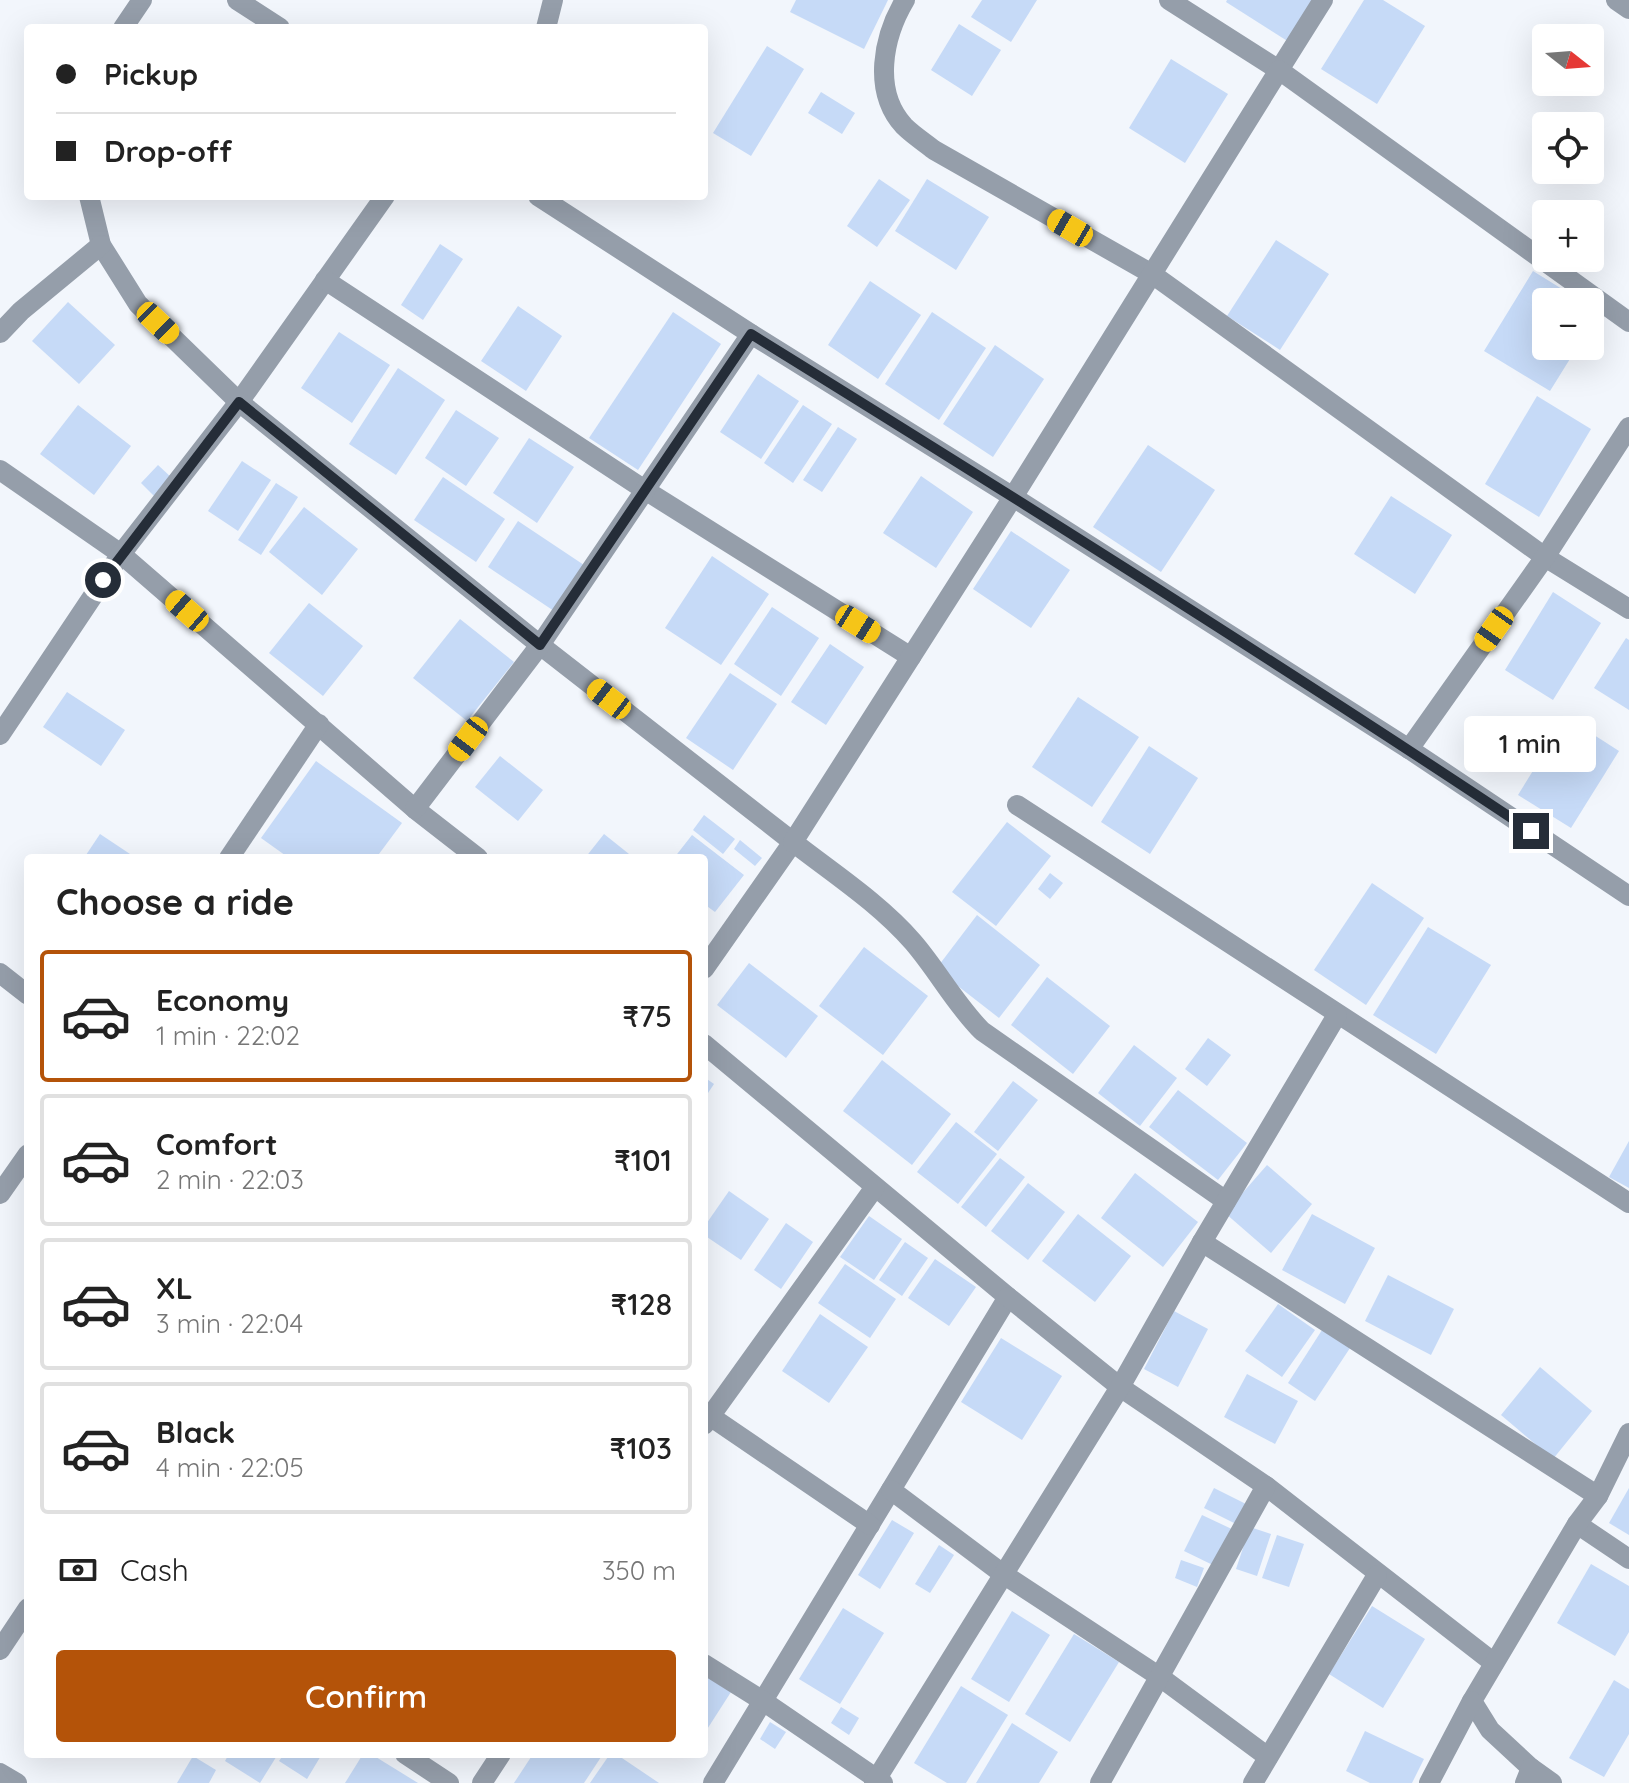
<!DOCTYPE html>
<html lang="en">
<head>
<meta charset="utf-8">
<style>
	:root { --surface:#fff; --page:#f2f2f2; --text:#222; --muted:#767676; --line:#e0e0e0; --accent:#b45309 }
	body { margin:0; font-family:Quicksand,sans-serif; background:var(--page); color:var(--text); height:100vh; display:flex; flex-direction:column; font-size:30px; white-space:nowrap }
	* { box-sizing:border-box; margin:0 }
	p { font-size:26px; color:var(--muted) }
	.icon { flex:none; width:44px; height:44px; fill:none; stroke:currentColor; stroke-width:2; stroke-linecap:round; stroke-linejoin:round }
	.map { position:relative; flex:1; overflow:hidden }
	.details { position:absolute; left:24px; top:854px; width:684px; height:904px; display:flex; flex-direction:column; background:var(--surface); border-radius:8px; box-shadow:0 8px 32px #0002 }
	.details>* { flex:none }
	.banner { position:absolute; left:24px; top:24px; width:684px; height:176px; border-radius:8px; box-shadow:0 8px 32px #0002; display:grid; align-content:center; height:176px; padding:0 32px; background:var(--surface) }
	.needle { width:52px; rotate:107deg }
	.buttons { position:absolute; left:1532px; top:24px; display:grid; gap:16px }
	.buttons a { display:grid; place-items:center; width:72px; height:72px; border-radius:8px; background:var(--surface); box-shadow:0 8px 32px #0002; font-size:40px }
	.end { position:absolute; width:36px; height:36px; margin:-18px; border:10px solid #252d38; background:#fff; box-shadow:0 0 0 4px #fff }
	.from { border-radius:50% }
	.bubble { position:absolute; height:56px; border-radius:8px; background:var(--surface); box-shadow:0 8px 32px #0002; font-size:26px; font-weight:600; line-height:56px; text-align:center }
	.car { position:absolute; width:24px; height:48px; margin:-24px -12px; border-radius:10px; box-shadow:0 0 6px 2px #0007; background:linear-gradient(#f5c518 24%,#345 0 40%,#f5c518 0 76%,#345 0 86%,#f5c518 0) }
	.banner b { display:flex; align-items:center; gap:28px; height:76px; font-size:30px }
	.banner b+b { border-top:2px solid var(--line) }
	.banner i { width:20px; height:20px; background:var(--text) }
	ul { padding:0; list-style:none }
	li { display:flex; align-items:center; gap:24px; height:132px; margin:0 16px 12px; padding:0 16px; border:4px solid var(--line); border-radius:8px }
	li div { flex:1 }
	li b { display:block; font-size:30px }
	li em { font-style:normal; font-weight:600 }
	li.active { border-color:var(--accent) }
	li>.icon { width:72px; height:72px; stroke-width:1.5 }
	h2 { padding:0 32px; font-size:36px; line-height:96px }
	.pay { display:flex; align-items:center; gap:20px; height:88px; padding:0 32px; font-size:30px }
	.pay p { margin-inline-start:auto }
	.primary-button { display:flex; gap:16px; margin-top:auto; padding:16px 32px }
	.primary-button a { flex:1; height:92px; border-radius:8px; background:var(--accent); color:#fff; font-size:32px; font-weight:600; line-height:92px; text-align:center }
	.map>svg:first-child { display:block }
</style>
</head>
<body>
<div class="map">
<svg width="1629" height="1783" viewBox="0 0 1629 1783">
	<rect width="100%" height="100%" fill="#f2f6fc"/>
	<!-- building -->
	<g fill="#c6daf7">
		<polygon points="796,0 888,0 864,49 790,12"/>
		<polygon points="982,0 1037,0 1011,42 971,17"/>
		<polygon points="1227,0 1315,0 1289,42 1226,2"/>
		<polygon points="1364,0 1383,0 1425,26 1377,104 1321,69"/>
		<polygon points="959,24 1001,50 972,96 931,70"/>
		<polygon points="767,46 804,69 751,156 713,133"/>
		<polygon points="1171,59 1228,94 1185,163 1129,128"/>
		<polygon points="821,92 855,113 842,134 808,113"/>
		<polygon points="879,179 910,200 877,247 847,226"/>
		<polygon points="927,179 989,217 956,270 895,231"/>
		<polygon points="1276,240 1329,274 1280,350 1227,316"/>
		<polygon points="440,244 463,259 423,320 401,305"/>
		<polygon points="1533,271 1583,302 1546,302 1546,346 1578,346 1550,391 1484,351"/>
		<polygon points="870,281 921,315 878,379 828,345"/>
		<polygon points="68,302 115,345 79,384 32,341"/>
		<polygon points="518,306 562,336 526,391 481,361"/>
		<polygon points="673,312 721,344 638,470 589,438"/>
		<polygon points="932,312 986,348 939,420 885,384"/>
		<polygon points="339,332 390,365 352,423 301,388"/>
		<polygon points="995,345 1044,379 993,457 943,424"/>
		<polygon points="398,368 445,400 396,475 349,444"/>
		<polygon points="758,374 799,401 761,459 720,432"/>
		<polygon points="1537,396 1591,429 1539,517 1485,484"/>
		<polygon points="78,405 131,446 94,495 40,454"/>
		<polygon points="803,405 832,424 793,483 764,463"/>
		<polygon points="456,410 499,438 466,486 425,458"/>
		<polygon points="838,427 857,439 822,492 803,480"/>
		<polygon points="529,438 574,467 537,523 493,493"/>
		<polygon points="1148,445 1215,490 1161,572 1093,527"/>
		<polygon points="242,461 271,480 238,531 208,511"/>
		<polygon points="158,465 172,478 155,497 141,483"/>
		<polygon points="921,476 973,512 936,568 883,533"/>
		<polygon points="443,477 505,519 476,562 414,520"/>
		<polygon points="276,483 298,497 261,555 238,540"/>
		<polygon points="1391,496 1452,535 1415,594 1354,554"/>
		<polygon points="304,507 358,549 322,595 269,552"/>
		<polygon points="518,521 584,565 554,611 488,567"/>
		<polygon points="1011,531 1070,570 1031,628 973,589"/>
		<polygon points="712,556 769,594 721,665 665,628"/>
		<polygon points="1553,592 1601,623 1553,700 1505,670"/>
		<polygon points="309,603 363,646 323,696 269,653"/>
		<polygon points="772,607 819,638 781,696 734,664"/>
		<polygon points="460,619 514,662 467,721 413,678"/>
		<polygon points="1626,638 1629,640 1629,710 1594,688"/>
		<polygon points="830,644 864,667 826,725 791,702"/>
		<polygon points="730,673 777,704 733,770 686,738"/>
		<polygon points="67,692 125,730 101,766 43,727"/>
		<polygon points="1078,697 1139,737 1092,807 1032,767"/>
		<polygon points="1566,717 1619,751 1571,828 1518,795"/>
		<polygon points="1149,746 1198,778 1150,854 1101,822"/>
		<polygon points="500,756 543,790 518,821 475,787"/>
		<polygon points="316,761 402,823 376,858 289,858 261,838"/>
		<polygon points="704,815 735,839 723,854 693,830"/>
		<polygon points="1007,822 1051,856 996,926 952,892"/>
		<polygon points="100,834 136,858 84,858"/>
		<polygon points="604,834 634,858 585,858"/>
		<polygon points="692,835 744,875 715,912 704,904 704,858 674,858"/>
		<polygon points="740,840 762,858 755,866 734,849"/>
		<polygon points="1050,873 1063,883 1050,899 1038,889"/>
		<polygon points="1372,883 1424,918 1366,1005 1314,970"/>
		<polygon points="977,915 1040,965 999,1018 936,969"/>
		<polygon points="1428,927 1491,965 1436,1054 1373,1015"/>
		<polygon points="864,947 928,996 883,1055 819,1006"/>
		<polygon points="749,963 818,1016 786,1058 717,1005"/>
		<polygon points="1047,977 1110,1026 1073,1074 1011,1025"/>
		<polygon points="1208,1038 1231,1055 1207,1086 1185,1069"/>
		<polygon points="1134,1045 1177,1078 1140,1126 1098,1093"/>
		<polygon points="882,1060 951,1114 912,1165 843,1111"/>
		<polygon points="704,1077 714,1084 704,1099"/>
		<polygon points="1013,1081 1038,1100 998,1151 974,1132"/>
		<polygon points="1178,1090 1247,1143 1218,1180 1149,1127"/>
		<polygon points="956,1122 997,1154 958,1204 917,1172"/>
		<polygon points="1629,1141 1629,1188 1609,1177"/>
		<polygon points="1000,1158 1025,1177 986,1227 961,1207"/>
		<polygon points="1267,1165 1312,1204 1271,1253 1225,1213"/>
		<polygon points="1135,1173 1198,1222 1163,1267 1101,1218"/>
		<polygon points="1028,1183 1065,1212 1028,1260 991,1231"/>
		<polygon points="729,1191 769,1219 741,1260 704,1235 704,1227"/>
		<polygon points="1078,1214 1131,1256 1095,1302 1042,1261"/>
		<polygon points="1312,1214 1375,1248 1345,1304 1282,1270"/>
		<polygon points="869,1216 902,1239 874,1280 840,1257"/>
		<polygon points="786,1223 813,1242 781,1289 754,1270"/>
		<polygon points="905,1242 928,1258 902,1296 879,1280"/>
		<polygon points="935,1259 976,1287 949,1326 908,1298"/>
		<polygon points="845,1264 896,1299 870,1338 818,1303"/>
		<polygon points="1388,1275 1454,1309 1431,1355 1365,1321"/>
		<polygon points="1278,1304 1315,1330 1282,1377 1245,1351"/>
		<polygon points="1174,1311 1208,1329 1178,1387 1144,1369"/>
		<polygon points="820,1314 868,1347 829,1403 782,1371"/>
		<polygon points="1322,1330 1350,1348 1315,1401 1288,1383"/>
		<polygon points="1001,1338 1062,1376 1022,1440 961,1402"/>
		<polygon points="1540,1367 1592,1411 1553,1459 1501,1415"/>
		<polygon points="1247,1374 1298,1401 1275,1444 1224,1417"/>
		<polygon points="1214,1488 1248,1505 1238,1525 1204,1508"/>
		<polygon points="1629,1488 1629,1535 1609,1523"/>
		<polygon points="1202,1515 1236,1531 1219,1568 1184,1551"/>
		<polygon points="892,1520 914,1533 880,1589 858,1575"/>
		<polygon points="1250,1527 1271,1534 1257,1576 1236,1569"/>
		<polygon points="1277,1535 1304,1544 1289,1587 1262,1578"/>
		<polygon points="939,1545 954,1555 930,1593 915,1584"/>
		<polygon points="1181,1560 1204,1568 1197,1587 1175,1578"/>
		<polygon points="1591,1564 1629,1586 1629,1632 1615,1656 1557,1623"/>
		<polygon points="1372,1606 1425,1639 1383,1708 1329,1674"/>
		<polygon points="843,1608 884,1633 840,1704 799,1679"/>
		<polygon points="1012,1611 1050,1635 1009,1702 971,1679"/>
		<polygon points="1074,1634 1119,1662 1070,1742 1025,1714"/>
		<polygon points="704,1675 731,1692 704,1734"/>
		<polygon points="1614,1680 1629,1689 1629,1734 1604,1777 1569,1758"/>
		<polygon points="961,1686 1008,1715 966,1783 947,1783 914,1763"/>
		<polygon points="841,1707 859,1718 849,1735 831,1723"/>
		<polygon points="770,1722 786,1732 775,1749 760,1739"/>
		<polygon points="1012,1723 1058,1752 1039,1783 976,1783"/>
		<polygon points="1365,1731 1424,1759 1412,1783 1370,1783 1346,1771"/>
		<polygon points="229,1754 278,1754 260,1783 225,1761"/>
		<polygon points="284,1754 322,1754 307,1779 279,1761"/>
		<polygon points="363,1754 371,1754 418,1783 345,1783"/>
		<polygon points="533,1754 603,1754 584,1783 514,1783"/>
		<polygon points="610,1754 616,1754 659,1783 590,1783"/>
		<polygon points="193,1756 216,1770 209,1783 177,1783"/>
	</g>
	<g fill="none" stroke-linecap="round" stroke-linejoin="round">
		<!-- minor -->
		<g stroke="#959eaa" stroke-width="20">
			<polyline points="237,0 280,28"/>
			<path d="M905,0C883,37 872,91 904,126C913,135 924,142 934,150L1152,274L1545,557L1629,609"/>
			<polyline points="1169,0 1279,70 1323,0"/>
			<polyline points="1616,0 1629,9"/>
			<polyline points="123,28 142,0"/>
			<polyline points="546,28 553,0"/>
			<polyline points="89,196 101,245 138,304 239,402 385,196"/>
			<polyline points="538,196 751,334 1013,497 1409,749 1629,896"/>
			<polyline points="325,280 645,490 911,657"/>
			<polyline points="0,333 21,311 101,245"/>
			<polyline points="0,470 121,554 415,809 478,858"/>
			<polyline points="0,735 121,554 239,402 540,645 793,842 704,969"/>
			<polyline points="1409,749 1545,557 1629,427"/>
			<polyline points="1017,805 1629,1203"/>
			<polyline points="415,809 540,645 751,334"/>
			<polyline points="229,858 319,724"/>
			<polyline points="0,973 28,995"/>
			<polyline points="704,1044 1008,1297 713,1783"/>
			<polyline points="0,1194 28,1154"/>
			<path d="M1226,1201L982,1031C955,1004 938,971 913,942C879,903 834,874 793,842L1013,497L1279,70L1629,322"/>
			<polyline points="1202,1242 1598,1496"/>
			<polyline points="1008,1297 1120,1387 1266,1486 1494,1663"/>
			<polyline points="704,1412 870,1525"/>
			<polyline points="704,1425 875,1187"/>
			<polyline points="891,1490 1003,1574 1160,1677 1268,1757"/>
			<polyline points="1577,1524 1629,1559"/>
			<polyline points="0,1650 28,1608"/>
			<polyline points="704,1664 763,1701 883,1783"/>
			<polyline points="405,1754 449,1783"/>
			<polyline points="1531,1768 1490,1730 1472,1701 1577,1524 1598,1496 1629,1433"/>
			<polyline points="0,1773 17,1783"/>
			<polyline points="482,1783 501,1754"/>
			<polyline points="874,1783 1120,1387 1202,1242 1337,1015"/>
			<polyline points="1100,1783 1266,1486"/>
			<polyline points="1253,1783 1377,1575"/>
			<polyline points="1429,1783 1472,1701"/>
			<polyline points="1525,1783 1531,1768 1552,1783"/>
		</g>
	</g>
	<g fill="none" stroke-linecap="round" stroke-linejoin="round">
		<!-- route -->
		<path stroke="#252d38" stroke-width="10" d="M103,580L239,402L540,645L751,334C1013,496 1274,660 1531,831"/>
	</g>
</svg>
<div class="buttons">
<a><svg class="needle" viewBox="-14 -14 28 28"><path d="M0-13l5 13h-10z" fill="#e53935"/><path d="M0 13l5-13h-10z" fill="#767676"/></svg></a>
<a><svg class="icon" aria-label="locate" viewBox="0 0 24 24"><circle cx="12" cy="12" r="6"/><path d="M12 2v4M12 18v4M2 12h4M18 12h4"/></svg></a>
<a>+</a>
<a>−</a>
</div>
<i class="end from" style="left:103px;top:580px"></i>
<i class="end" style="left:1531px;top:831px"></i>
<div class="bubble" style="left:1464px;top:716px;width:132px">1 min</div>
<i class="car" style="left:1070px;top:228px;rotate:300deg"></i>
<i class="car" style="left:158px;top:323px;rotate:134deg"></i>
<i class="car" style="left:187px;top:611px;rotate:311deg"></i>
<i class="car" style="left:858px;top:624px;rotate:122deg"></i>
<i class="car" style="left:1494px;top:629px;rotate:215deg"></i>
<i class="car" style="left:609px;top:699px;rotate:308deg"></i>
<i class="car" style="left:468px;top:739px;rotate:217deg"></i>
<div class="banner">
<b><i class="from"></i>Pickup</b>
<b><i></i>Drop-off</b>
</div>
<section class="details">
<h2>Choose a ride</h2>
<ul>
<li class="active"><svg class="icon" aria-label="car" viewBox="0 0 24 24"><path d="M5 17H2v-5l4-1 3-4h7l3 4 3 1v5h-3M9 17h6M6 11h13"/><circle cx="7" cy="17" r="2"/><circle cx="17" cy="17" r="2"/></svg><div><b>Economy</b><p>1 min · 22:02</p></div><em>₹75</em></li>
<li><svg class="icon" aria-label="car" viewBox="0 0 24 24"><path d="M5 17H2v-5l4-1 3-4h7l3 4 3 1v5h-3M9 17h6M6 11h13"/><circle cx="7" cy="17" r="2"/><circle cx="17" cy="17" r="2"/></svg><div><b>Comfort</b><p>2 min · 22:03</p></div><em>₹101</em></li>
<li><svg class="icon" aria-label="car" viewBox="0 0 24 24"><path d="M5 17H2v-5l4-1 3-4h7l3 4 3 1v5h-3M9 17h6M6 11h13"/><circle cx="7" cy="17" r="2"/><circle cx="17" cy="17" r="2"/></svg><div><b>XL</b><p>3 min · 22:04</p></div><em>₹128</em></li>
<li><svg class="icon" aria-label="car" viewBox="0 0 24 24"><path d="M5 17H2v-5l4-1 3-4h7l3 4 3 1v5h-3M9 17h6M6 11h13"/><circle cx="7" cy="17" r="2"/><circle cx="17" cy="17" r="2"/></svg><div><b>Black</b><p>4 min · 22:05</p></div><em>₹103</em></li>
</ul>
<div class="pay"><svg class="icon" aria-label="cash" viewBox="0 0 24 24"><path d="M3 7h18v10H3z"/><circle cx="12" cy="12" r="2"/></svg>Cash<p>350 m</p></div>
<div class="primary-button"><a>Confirm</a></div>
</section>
</div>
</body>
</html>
